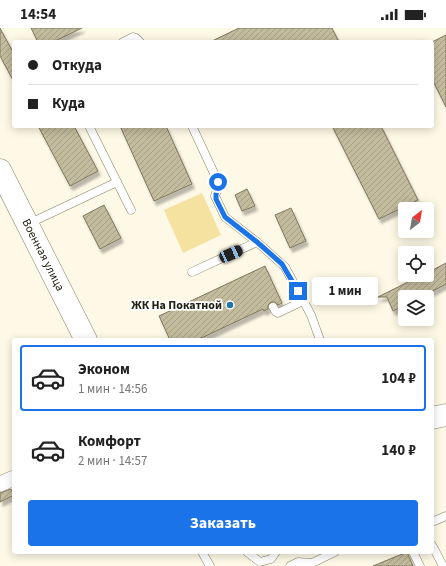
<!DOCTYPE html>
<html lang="ru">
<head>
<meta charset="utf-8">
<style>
	:root { --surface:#fff; --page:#f2f2f2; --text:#222; --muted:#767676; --line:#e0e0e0; --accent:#1a73e8 }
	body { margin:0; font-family:"Source Sans 3",sans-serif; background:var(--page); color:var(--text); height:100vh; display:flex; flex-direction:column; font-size:15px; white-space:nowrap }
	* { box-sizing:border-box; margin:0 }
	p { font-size:13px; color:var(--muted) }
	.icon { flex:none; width:22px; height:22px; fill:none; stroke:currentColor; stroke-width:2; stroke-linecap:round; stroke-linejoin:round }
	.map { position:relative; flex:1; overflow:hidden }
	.panel { position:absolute; left:12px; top:310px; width:422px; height:216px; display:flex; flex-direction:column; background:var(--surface); border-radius:4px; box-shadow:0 2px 10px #0003 }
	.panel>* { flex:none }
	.guide { position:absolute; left:12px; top:12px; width:422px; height:88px; border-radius:4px; box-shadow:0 2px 10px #0003; display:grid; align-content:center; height:88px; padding:0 16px; background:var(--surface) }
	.needle { width:26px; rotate:31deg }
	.controls { position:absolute; left:398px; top:174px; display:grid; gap:8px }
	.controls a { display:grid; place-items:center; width:36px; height:36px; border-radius:4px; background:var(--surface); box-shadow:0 2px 10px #0003; font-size:20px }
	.end { position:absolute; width:18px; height:18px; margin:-9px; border:5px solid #1a73e8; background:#fff; box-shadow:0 0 0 2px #fff }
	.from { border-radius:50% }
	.bubble { position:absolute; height:28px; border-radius:4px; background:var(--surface); box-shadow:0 2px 10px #0003; font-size:13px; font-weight:700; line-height:28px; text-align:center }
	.car { position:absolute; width:12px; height:24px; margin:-12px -6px; border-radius:5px; box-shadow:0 0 3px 1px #0007; background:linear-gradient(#222 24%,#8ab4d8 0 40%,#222 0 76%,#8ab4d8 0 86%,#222 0) }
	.guide b { display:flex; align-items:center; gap:14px; height:38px; font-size:15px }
	.guide b+b { border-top:1px solid var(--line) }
	.guide i { width:10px; height:10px; background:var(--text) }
	ul { padding:7px 0 0; list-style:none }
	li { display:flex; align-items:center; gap:12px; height:66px; margin:0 8px 6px; padding:0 8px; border:2px solid transparent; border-radius:4px }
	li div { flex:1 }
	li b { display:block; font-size:15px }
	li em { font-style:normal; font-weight:700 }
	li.active { border-color:var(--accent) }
	li>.icon { width:36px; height:36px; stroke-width:1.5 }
	.cta { display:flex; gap:8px; margin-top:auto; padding:8px 16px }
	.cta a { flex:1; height:46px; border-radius:4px; background:var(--accent); color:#fff; font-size:16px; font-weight:700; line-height:46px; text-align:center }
	.status { display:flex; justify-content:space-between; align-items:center; height:28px; padding:0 20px; background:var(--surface); direction:ltr }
	.status svg { height:11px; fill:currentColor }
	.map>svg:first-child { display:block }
</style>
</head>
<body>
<div class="status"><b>14:54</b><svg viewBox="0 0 49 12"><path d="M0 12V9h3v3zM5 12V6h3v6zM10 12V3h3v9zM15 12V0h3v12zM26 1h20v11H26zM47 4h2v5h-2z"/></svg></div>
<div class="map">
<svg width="446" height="538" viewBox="0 0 446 538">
	<defs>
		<pattern id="building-hatch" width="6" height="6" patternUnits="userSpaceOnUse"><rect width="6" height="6" fill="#c3bb9d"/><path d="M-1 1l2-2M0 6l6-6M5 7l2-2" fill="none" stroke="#a7a086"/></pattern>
		<filter id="shadow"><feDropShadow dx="2.5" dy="4.5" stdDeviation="1" flood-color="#0004"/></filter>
	</defs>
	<rect width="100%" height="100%" fill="#fef8e6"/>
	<!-- green -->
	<polygon fill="#f5e1a0" points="202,165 221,207 183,225 164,182"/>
	<!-- building -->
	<g fill="url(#building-hatch)" stroke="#80785c" filter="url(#shadow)">
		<polygon points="0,0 14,26 14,54 0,28"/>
		<polygon points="31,0 82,0 53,14 38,14"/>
		<polygon points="239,0 332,0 339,14 210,14"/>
		<polygon points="446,7 446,79 432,51 432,14"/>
		<polygon points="38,98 74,98 98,143 70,158"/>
		<polygon points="120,98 166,98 192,156 154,173"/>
		<polygon points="332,98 381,98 418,172 379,191"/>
		<polygon points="247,161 255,178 242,183 235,167"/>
		<polygon points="104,177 121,210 100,221 83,188"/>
		<polygon points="291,180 306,213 290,220 275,187"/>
		<polygon points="446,235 446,256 421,269 405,269 405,277 393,283 387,269 378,269 422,247 427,247 427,245"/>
		<polygon points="265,238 282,275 278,277 275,274 271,274 268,277 268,281 264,283 263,281 197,312 170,312 159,288"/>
		<polygon points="11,461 14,467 0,474 0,465"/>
		<polygon points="407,524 413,538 373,538"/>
	</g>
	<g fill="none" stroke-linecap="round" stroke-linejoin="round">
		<!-- lane casing -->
		<g stroke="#8a8165" stroke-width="9">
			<g id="lane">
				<polyline points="123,14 133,9 136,10 140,14"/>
				<polyline points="89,98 117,154"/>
				<polyline points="192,98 219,156 215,168 225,189 257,214 285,239 311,287 320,312"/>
				<polyline points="28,196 117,154 131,182"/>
				<polyline points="192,244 257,214"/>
				<polyline points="273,279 276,284 278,285 303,273"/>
				<polyline points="432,494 446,488"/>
				<polyline points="432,517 443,538"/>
				<polyline points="202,524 210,538"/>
				<polyline points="247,524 260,534 271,531 276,524"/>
				<polyline points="413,524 420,538"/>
				<polyline points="290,538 298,534 312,535 335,524"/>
			</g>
		</g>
		<!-- street casing -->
		<g stroke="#8a8165" stroke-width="16">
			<polyline id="street" points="0,456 14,450"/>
		</g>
		<!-- secondary casing -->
		<g stroke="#8a8165" stroke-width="23">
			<g id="secondary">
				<polyline points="0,142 86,312"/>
				<polyline points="432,390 446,387"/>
			</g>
		</g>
		<!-- lane -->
		<use href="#lane" stroke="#fff" stroke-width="8"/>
		<!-- street -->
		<use href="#street" stroke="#fff" stroke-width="15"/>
		<!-- secondary -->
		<use href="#secondary" stroke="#fff" stroke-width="22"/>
	</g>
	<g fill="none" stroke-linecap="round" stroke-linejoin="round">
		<!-- route -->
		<polyline stroke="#1a73e8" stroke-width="5" points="218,154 219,156 216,166 216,171 225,189 257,214 282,236 298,263"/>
	</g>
	<!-- markers -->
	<circle fill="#2376a7" stroke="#fff" stroke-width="1.5" cx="230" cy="277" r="4"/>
	<g text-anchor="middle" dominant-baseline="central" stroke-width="3.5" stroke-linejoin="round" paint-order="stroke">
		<!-- street labels -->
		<g font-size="12" fill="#242115" stroke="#fff">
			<text transform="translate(43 227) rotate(63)">Военная улица</text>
		</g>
		<!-- poi labels -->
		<g font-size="12" font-weight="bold" fill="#242115" stroke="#fff" text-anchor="end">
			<text x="222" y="277">ЖК На Покатной</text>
		</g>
	</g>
</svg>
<div class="controls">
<a><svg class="needle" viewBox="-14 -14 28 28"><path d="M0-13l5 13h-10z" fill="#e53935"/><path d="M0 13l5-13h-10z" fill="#767676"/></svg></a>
<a><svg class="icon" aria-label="locate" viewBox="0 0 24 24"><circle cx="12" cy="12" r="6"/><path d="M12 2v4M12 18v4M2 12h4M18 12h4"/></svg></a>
<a><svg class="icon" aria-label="layers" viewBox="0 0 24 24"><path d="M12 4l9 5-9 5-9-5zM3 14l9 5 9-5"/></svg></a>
</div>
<i class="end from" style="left:218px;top:154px"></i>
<i class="end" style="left:298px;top:263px"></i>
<div class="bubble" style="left:312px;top:249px;width:66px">1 мин</div>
<i class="car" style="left:231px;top:226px;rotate:66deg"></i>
<div class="guide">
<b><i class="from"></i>Откуда</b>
<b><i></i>Куда</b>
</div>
<section class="panel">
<ul>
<li class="active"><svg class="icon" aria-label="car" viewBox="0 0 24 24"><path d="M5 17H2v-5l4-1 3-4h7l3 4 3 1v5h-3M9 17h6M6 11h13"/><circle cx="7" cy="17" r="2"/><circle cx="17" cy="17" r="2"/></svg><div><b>Эконом</b><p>1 мин · 14:56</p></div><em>104 ₽</em></li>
<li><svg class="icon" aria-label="car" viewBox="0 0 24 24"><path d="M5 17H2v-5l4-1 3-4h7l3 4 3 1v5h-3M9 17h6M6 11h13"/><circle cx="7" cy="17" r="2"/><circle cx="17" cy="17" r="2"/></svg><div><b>Комфорт</b><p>2 мин · 14:57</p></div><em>140 ₽</em></li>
</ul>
<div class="cta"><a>Заказать</a></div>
</section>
</div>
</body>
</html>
